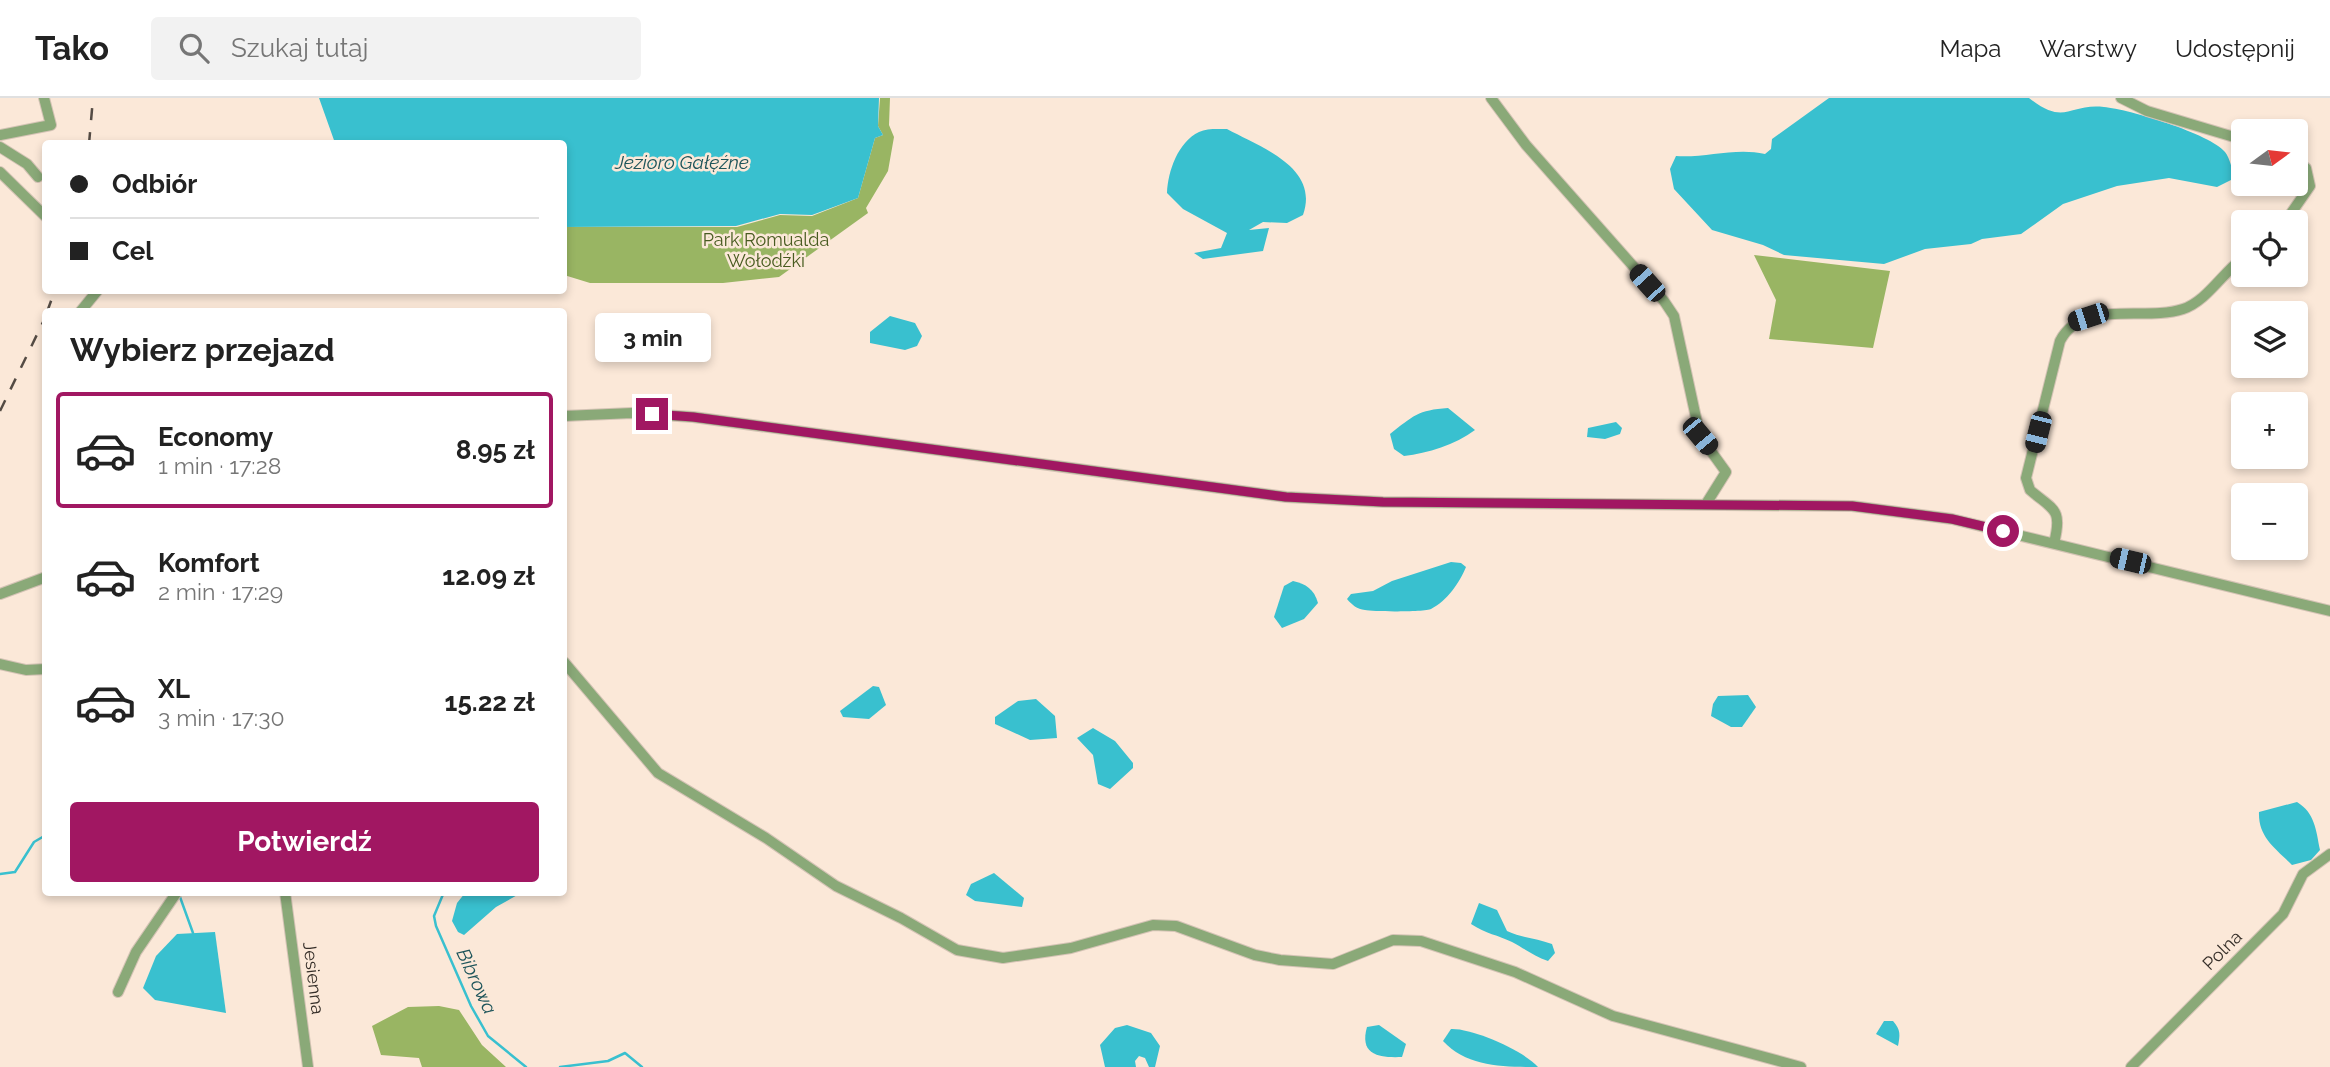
<!DOCTYPE html>
<html lang="pl">
<head>
<meta charset="utf-8">
<style>
	:root { --surface:#fff; --page:#f2f2f2; --text:#222; --muted:#767676; --line:#e0e0e0; --accent:#a11762 }
	body { margin:0; font-family:Raleway,sans-serif; background:var(--page); color:var(--text); height:100vh; display:flex; flex-direction:column; font-size:26px; white-space:nowrap }
	* { box-sizing:border-box; margin:0 }
	p { font-size:23px; color:var(--muted) }
	.icon { flex:none; width:38px; height:38px; fill:none; stroke:currentColor; stroke-width:2; stroke-linecap:round; stroke-linejoin:round }
	.map { position:relative; flex:1; overflow:hidden }
	.sheet { position:absolute; left:42px; top:210px; width:525px; height:588px; display:flex; flex-direction:column; background:var(--surface); border-radius:7px; box-shadow:0 4px 10px #0003 }
	.sheet>* { flex:none }
	.hud { position:absolute; left:42px; top:42px; width:525px; height:154px; border-radius:7px; box-shadow:0 4px 10px #0003; display:grid; align-content:center; height:154px; padding:0 28px; background:var(--surface) }
	.needle { width:46px; rotate:75deg }
	.controls { position:absolute; left:2231px; top:21px; display:grid; gap:14px }
	.controls a { display:grid; place-items:center; width:77px; height:77px; border-radius:7px; background:var(--surface); box-shadow:0 4px 10px #0003; font-size:35px }
	.end { position:absolute; width:32px; height:32px; margin:-16px; border:9px solid #a11762; background:#fff; box-shadow:0 0 0 4px #fff }
	.from { border-radius:50% }
	.bubble { position:absolute; height:49px; border-radius:7px; background:var(--surface); box-shadow:0 4px 10px #0003; font-size:23px; font-weight:700; line-height:49px; text-align:center }
	.car { position:absolute; width:21px; height:42px; margin:-21px -10px; border-radius:9px; box-shadow:0 0 5px 2px #0007; background:linear-gradient(#222 24%,#8ab4d8 0 40%,#222 0 76%,#8ab4d8 0 86%,#222 0) }
	.hud b { display:flex; align-items:center; gap:24px; height:66px; font-size:26px }
	.hud b+b { border-top:2px solid var(--line) }
	.hud i { width:18px; height:18px; background:var(--text) }
	ul { padding:0; list-style:none }
	li { display:flex; align-items:center; gap:21px; height:116px; margin:0 14px 10px; padding:0 14px; border:4px solid transparent; border-radius:7px }
	li div { flex:1 }
	li b { display:block; font-size:26px }
	li em { font-style:normal; font-weight:700 }
	li.selected { border-color:var(--accent) }
	li>.icon { width:63px; height:63px; stroke-width:1.5 }
	h2 { padding:0 28px; font-size:32px; line-height:84px }
	.button { display:flex; gap:14px; margin-top:auto; padding:14px 28px }
	.button a { flex:1; height:80px; border-radius:7px; background:var(--accent); color:#fff; font-size:28px; font-weight:700; line-height:80px; text-align:center }
	header { display:flex; align-items:center; gap:42px; box-sizing:border-box; height:98px; padding:0 35px; background:var(--surface); border-bottom:2px solid var(--line) }
	header strong { font-size:33px }
	nav { display:flex; gap:38px; margin-inline-start:auto; font-size:24px }
	.search { width:490px; height:63px; background:var(--page); display:flex; align-items:center; gap:18px; box-sizing:border-box; padding:0 24px; border-radius:7px; color:var(--muted); font-size:26px }
	.map>svg:first-child { display:block }
</style>
</head>
<body>
<header>
<strong>Tako</strong>
<div class="search"><svg class="icon" aria-label="search" viewBox="0 0 24 24"><circle cx="10" cy="10" r="6"/><path d="M15 15l6 6"/></svg>Szukaj tutaj</div>
<nav><a>Mapa</a><a>Warstwy</a><a>Udostępnij</a></nav>
</header>
<div class="map">
<svg width="2330" height="969" viewBox="0 0 2330 969">
	<rect width="100%" height="100%" fill="#fbe8d8"/>
	<!-- forest -->
	<g fill="#99b563">
		<polygon points="880,0 890,0 889,27 894,39 888,73 866,110 868,115 779,179 723,185 590,185 564,177 564,129 737,129 780,117 812,118 858,100 875,40 883,37 878,28"/>
		<polygon points="1754,157 1890,173 1873,250 1769,241 1776,202"/>
		<polygon points="439,908 459,912 482,947 506,969 422,969 419,960 381,957 372,928 408,909"/>
	</g>
	<!-- water -->
	<g fill="#39c0cf">
		<polygon points="319,0 879,0 878,28 883,37 875,40 858,100 812,117 780,116 736,128 564,129 564,46 335,45"/>
		<path d="M1829,0H2029C2066,29 2068,5 2104,9C2128,11 2211,36 2225,54C2230,60 2232,72 2235,80L2217,89L2169,80L2117,88L2063,106L2021,136L1982,141L1971,146L1925,151L1884,166L1784,157L1763,147L1712,132L1674,91L1670,71L1676,58C1706,60 1736,49 1765,56L1771,51L1772,41Z"/>
		<path d="M1227,31C1260,49 1320,69 1303,117L1287,125L1263,124L1249,132L1269,130L1263,153L1203,161L1194,155L1221,150L1227,135L1183,111L1167,95C1168,73 1178,44 1199,34C1207,30 1218,31 1227,31Z"/>
		<polygon points="890,218 915,225 922,238 917,248 905,252 870,245 870,234"/>
		<path d="M1448,310L1475,332C1455,347 1428,355 1404,358L1394,351L1390,336C1413,318 1418,312 1448,310Z"/>
		<polygon points="1616,324 1622,330 1620,336 1605,341 1587,339 1588,330"/>
		<path d="M1451,464L1461,465L1466,469C1460,484 1447,503 1431,511C1426,514 1373,514 1365,512C1357,511 1352,507 1347,501L1351,496L1373,493L1392,483Z"/>
		<path d="M1293,483C1306,486 1314,491 1318,505L1304,521L1282,530L1274,519L1284,488Z"/>
		<polygon points="873,588 879,589 886,607 869,621 843,619 840,613"/>
		<polygon points="1748,597 1756,609 1742,629 1731,629 1711,618 1713,606 1718,598"/>
		<polygon points="1036,601 1055,618 1057,640 1030,642 995,626 995,619 1018,603"/>
		<polygon points="1093,630 1115,643 1133,665 1133,670 1110,691 1098,686 1093,657 1077,640"/>
		<path d="M2297,704C2315,715 2316,732 2320,752L2311,762L2292,767C2275,750 2258,739 2259,714Z"/>
		<polygon points="994,775 1024,800 1022,809 975,803 966,797 971,786"/>
		<polygon points="465,795 465,794 521,795 496,809 464,837 458,834 452,823 457,805"/>
		<path d="M1479,805L1497,812L1507,833C1522,840 1536,840 1552,846L1555,855L1548,863C1534,858 1525,851 1512,844C1498,837 1486,836 1471,826Z"/>
		<polygon points="215,834 226,915 155,902 143,890 156,858 177,836"/>
		<path d="M1884,923H1893C1901,932 1900,937 1898,948L1876,936Z"/>
		<polygon points="1127,927 1151,935 1160,948 1155,969 1149,969 1145,960 1139,958 1135,963 1136,969 1105,969 1100,947 1115,930"/>
		<path d="M1379,927L1406,946L1402,959C1379,960 1359,957 1367,929Z"/>
		<path d="M1451,931C1472,930 1523,952 1538,969C1504,969 1467,969 1443,943Z"/>
	</g>
	<g fill="none" stroke-linecap="round" stroke-linejoin="round">
		<!-- stream -->
		<g stroke="#39c0cf" stroke-width="2.5">
			<polyline points="0,776 15,774 34,744 46,737"/>
			<polyline points="444,794 434,818 436,828 471,908 488,938 526,969"/>
			<polyline points="180,799 193,835"/>
			<polyline points="560,969 608,963 625,955 642,969"/>
		</g>
		<!-- minor casing -->
		<g stroke="#d4c3b5" stroke-width="12">
			<g id="minor">
				<polyline points="1491,0 1526,47 1664,203 1674,218 1700,338 1726,374 1706,406"/>
				<polyline points="2121,0 2147,13 2244,42"/>
				<polyline points="0,37 51,27 44,0"/>
				<polyline points="0,49 27,66 38,79"/>
				<polyline points="0,74 46,119"/>
				<polyline points="2285,124 2310,88 2306,70 2296,63"/>
				<polyline points="80,214 98,192"/>
				<polyline points="564,318 632,315 693,319 1286,399 1383,404 1852,408 1952,421 2330,513"/>
				<path d="M2054,445C2063,410 2053,412 2030,392L2026,380L2060,243C2082,200 2144,224 2183,211C2207,203 2223,174 2244,159"/>
				<polyline points="0,496 46,479"/>
				<polyline points="564,564 658,675 766,740 836,788 901,820 957,852 1003,860 1071,850 1153,827 1176,828 1255,857 1280,862 1333,866 1393,842 1421,843 1515,874 1613,918 1801,969"/>
				<polyline points="0,566 26,572 46,571"/>
				<polyline points="285,794 308,969"/>
				<polyline points="118,894 136,854 177,794"/>
				<polyline points="2131,969 2283,816 2303,776 2330,756"/>
			</g>
		</g>
		<!-- minor -->
		<use href="#minor" stroke="#8aa978" stroke-width="10"/>
		<!-- rail -->
		<g stroke="#544b44" stroke-width="2.5" stroke-dasharray="12 12" stroke-linecap="butt">
			<polyline points="89,46 93,0"/>
			<polyline points="47,214 55,192"/>
			<polyline points="0,313 46,218"/>
		</g>
	</g>
	<g fill="none" stroke-linecap="round" stroke-linejoin="round">
		<!-- route -->
		<polyline stroke="#a11762" stroke-width="9" points="652,316 693,319 1286,399 1383,404 1852,408 1952,421 2003,433"/>
	</g>
	<g text-anchor="middle" dominant-baseline="central" stroke-width="5" stroke-linejoin="round" paint-order="stroke">
		<!-- park labels -->
		<g font-size="18" fill="#485b20" stroke="#fbe8d8">
			<text x="766" y="141">Park Romualda<tspan x="766" dy="21">Wołodźki</tspan></text>
		</g>
		<!-- street labels -->
		<g font-size="18" fill="#362f29" stroke="#fbe8d8">
			<text transform="translate(2222 852) rotate(-45)">Polna</text>
			<text transform="translate(314 880) rotate(83)">Jesienna</text>
		</g>
		<!-- water labels -->
		<g font-size="19" font-style="italic" fill="#1d545a" stroke="#fbe8d8">
			<text x="682" y="64">Jezioro Gałęźne</text>
			<text transform="translate(477 883) rotate(65)">Bibrowa</text>
		</g>
	</g>
</svg>
<div class="controls">
<a><svg class="needle" viewBox="-14 -14 28 28"><path d="M0-13l5 13h-10z" fill="#e53935"/><path d="M0 13l5-13h-10z" fill="#767676"/></svg></a>
<a><svg class="icon" aria-label="locate" viewBox="0 0 24 24"><circle cx="12" cy="12" r="6"/><path d="M12 2v4M12 18v4M2 12h4M18 12h4"/></svg></a>
<a><svg class="icon" aria-label="layers" viewBox="0 0 24 24"><path d="M12 4l9 5-9 5-9-5zM3 14l9 5 9-5"/></svg></a>
<a>+</a>
<a>−</a>
</div>
<i class="end from" style="left:2003px;top:433px"></i>
<i class="end" style="left:652px;top:316px"></i>
<div class="bubble" style="left:595px;top:215px;width:116px">3 min</div>
<i class="car" style="left:1647px;top:185px;rotate:318deg"></i>
<i class="car" style="left:2088px;top:219px;rotate:252deg"></i>
<i class="car" style="left:2038px;top:334px;rotate:194deg"></i>
<i class="car" style="left:1700px;top:338px;rotate:140deg"></i>
<i class="car" style="left:2130px;top:463px;rotate:283deg"></i>
<div class="hud">
<b><i class="from"></i>Odbiór</b>
<b><i></i>Cel</b>
</div>
<section class="sheet">
<h2>Wybierz przejazd</h2>
<ul>
<li class="selected"><svg class="icon" aria-label="car" viewBox="0 0 24 24"><path d="M5 17H2v-5l4-1 3-4h7l3 4 3 1v5h-3M9 17h6M6 11h13"/><circle cx="7" cy="17" r="2"/><circle cx="17" cy="17" r="2"/></svg><div><b>Economy</b><p>1 min · 17:28</p></div><em>8.95 zł</em></li>
<li><svg class="icon" aria-label="car" viewBox="0 0 24 24"><path d="M5 17H2v-5l4-1 3-4h7l3 4 3 1v5h-3M9 17h6M6 11h13"/><circle cx="7" cy="17" r="2"/><circle cx="17" cy="17" r="2"/></svg><div><b>Komfort</b><p>2 min · 17:29</p></div><em>12.09 zł</em></li>
<li><svg class="icon" aria-label="car" viewBox="0 0 24 24"><path d="M5 17H2v-5l4-1 3-4h7l3 4 3 1v5h-3M9 17h6M6 11h13"/><circle cx="7" cy="17" r="2"/><circle cx="17" cy="17" r="2"/></svg><div><b>XL</b><p>3 min · 17:30</p></div><em>15.22 zł</em></li>
</ul>
<div class="button"><a>Potwierdź</a></div>
</section>
</div>
</body>
</html>
